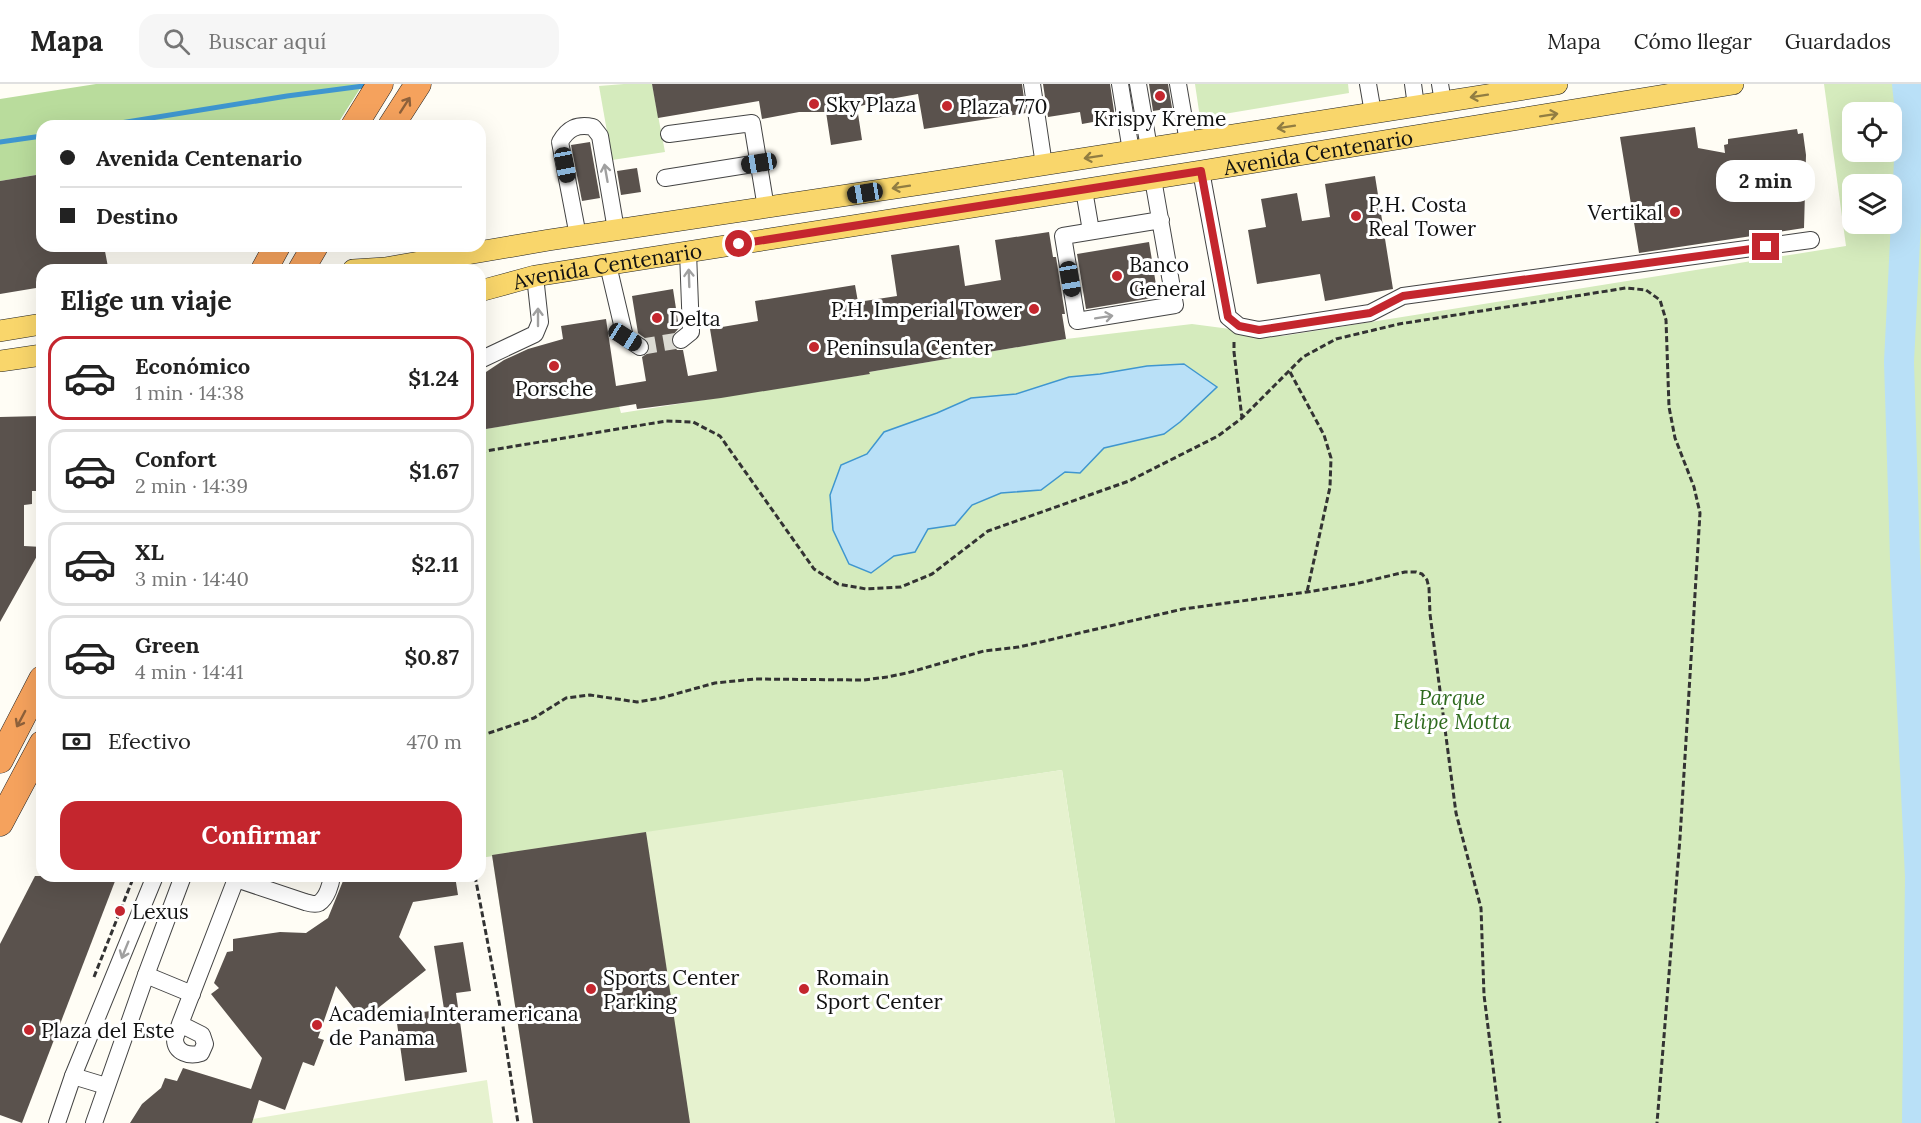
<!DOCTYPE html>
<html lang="es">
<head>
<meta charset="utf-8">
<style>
	:root { --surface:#fff; --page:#f6f6f6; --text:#222; --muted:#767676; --line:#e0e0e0; --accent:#c4262e }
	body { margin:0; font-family:Lora,serif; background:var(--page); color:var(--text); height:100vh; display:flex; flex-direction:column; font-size:22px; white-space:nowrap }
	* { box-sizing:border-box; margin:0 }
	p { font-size:20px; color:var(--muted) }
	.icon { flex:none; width:33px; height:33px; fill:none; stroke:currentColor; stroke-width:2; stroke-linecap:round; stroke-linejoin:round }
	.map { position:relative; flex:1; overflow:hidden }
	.details { position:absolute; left:36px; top:180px; width:450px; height:618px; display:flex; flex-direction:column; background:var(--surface); border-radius:18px; box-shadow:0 6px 24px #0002 }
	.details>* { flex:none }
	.top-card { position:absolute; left:36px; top:36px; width:450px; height:132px; border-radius:18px; box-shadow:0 6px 24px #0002; display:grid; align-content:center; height:132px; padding:0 24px; background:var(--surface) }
	.buttons { position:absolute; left:1842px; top:18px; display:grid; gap:12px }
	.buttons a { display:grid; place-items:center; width:60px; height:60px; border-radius:12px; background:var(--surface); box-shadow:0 6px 24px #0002; font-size:30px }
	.end { position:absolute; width:27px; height:27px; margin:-14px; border:8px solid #c4262e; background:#fff; box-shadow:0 0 0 3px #fff }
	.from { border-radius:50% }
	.bubble { position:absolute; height:42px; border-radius:18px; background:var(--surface); box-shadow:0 6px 24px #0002; font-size:20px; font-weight:700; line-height:42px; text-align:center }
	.car { position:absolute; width:18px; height:36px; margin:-18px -9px; border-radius:8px; box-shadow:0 0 4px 2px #0007; background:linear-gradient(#222 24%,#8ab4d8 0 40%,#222 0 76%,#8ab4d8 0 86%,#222 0) }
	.top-card b { display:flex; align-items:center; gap:21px; height:57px; font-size:22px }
	.top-card b+b { border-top:2px solid var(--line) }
	.top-card i { width:15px; height:15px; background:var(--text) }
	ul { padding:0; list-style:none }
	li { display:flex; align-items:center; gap:18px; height:84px; margin:0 12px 9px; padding:0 12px; border:3px solid var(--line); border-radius:18px }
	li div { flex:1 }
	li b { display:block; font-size:22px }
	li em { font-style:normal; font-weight:700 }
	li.active { border-color:var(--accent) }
	li>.icon { width:54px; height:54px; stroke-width:1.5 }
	h2 { padding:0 24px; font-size:27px; line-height:72px }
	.pay { display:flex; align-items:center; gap:15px; height:66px; padding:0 24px; font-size:22px }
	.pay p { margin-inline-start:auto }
	.action { display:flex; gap:12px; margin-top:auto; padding:12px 24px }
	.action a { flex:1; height:69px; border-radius:18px; background:var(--accent); color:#fff; font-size:24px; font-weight:700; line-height:69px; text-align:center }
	header { display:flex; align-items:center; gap:36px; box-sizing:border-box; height:84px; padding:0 30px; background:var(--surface); border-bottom:2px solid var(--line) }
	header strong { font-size:28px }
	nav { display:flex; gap:33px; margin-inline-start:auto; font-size:21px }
	.search { width:420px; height:54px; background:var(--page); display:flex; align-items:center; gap:15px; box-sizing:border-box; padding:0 21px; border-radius:18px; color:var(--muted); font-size:22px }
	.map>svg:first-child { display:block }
</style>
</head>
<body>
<header>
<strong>Mapa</strong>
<div class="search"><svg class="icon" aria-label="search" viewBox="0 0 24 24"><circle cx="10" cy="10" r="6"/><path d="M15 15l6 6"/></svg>Buscar aquí</div>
<nav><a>Mapa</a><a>Cómo llegar</a><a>Guardados</a></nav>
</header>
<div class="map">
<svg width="1921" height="1039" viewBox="0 0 1921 1039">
	<rect width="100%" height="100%" fill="#fffdf5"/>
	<!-- green -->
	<g fill="#d5ebbd" fill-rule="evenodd">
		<polygon points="624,0 652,0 665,68 612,76 599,2"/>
		<polygon points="1195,0 1348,0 1349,9 1200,34"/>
		<path d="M1824,0H1921V1039H1115L1062,686L480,774V346L619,322L621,329L869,290V288L1066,255L1192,240L1283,252L1846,162ZM1852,28H1892V68H1852ZM1852,100H1892V140H1852Z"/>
	</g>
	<!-- forest -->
	<polygon fill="#b9dc9c" points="96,0 363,0 340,36 310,42 42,42 42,90 0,97 0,15"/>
	<!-- pitch -->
	<g fill="#e6f2cf">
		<polygon points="1062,686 1115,1039 533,1039 492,771"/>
		<polygon points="487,996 493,1039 252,1039 253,1035"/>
	</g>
	<!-- water -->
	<polygon fill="#b9e0f7" stroke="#3f96cf" stroke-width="1.5" points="1184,280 1217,303 1180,338 1164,350 1104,364 1080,389 1065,388 1041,406 1001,409 972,421 955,441 928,445 915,468 894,472 871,489 849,480 833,446 830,411 841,381 867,370 884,348 937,329 971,314 1016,310 1069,293 1100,290 1147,282"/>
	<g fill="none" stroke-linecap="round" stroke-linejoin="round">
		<!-- stream -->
		<g stroke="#3f96cf" stroke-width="5">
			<polyline points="102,42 287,12 371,1"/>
			<polyline points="0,58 42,52"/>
		</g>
		<!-- river -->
		<polyline stroke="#b9e0f7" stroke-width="30" points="1907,0 1911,36 1899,278 1905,474 1920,793 1917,1039"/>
	</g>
	<!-- building -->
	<g fill="#5a524d">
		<polygon points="652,0 1022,0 1026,29 924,45 918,10 879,17 857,23 862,56 831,61 826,28 799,28 762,35 759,17 658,34"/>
		<polygon points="1043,0 1110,0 1115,34 1082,40 1080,28 1048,33"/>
		<polygon points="1149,0 1168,0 1172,24 1153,27"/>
		<polygon points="1695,43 1698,64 1725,69 1724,61 1728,60 1728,55 1797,45 1798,50 1803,49 1806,71 1804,144 1639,169 1620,53"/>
		<polygon points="590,58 600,114 582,117 571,61"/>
		<polygon points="637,84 641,108 621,111 617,87"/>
		<polygon points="42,90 42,162 104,162 108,183 95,184 95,186 42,186 42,203 0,210 0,97"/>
		<polygon points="1375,92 1393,205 1325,217 1320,190 1257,200 1248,146 1266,143 1261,115 1297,109 1302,137 1330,133 1325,100"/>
		<polygon points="1049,148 1053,173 1056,173 1065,230 1062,230 1066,255 869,288 870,290 721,314 637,325 636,320 480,346 480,292 504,276 528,265 563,255 561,242 606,235 616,302 646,297 642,273 648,269 650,263 646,255 638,249 632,212 673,205 679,244 672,252 671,258 677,266 683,266 688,292 717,287 710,245 758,237 755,217 855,201 858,218 897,212 891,171 959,161 965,202 1001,196 995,156"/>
		<polygon points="1149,158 1158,213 1086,225 1077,170"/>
		<polygon points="42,332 41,407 32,407 32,420 24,421 24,462 42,463 0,538 0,333"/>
		<polygon points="646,748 690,1039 533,1039 492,771"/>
		<polygon points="35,792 117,792 22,1039 0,1031 0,860"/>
		<polygon points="345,792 455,792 458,811 413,818 399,853 426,886 363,936 336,902 318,954 324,956 314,982 303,978 285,1026 259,1016 252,1039 130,1039 142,1020 161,1004 165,994 177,997 183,984 251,1005 262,974 211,910 219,904 214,899 227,868 233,867 233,855 280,848 306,849 328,834"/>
		<polygon points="463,858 471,907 456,909 467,988 405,997 396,932 444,925 434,862"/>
	</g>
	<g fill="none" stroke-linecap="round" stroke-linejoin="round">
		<!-- minor-tunnel -->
		<polyline stroke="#dbdad3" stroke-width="16" stroke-dasharray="16 8" stroke-linecap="butt" points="640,263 681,256"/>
		<!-- minor casing -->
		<g stroke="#444" stroke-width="18">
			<g id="minor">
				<polyline points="1032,0 1044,81"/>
				<polyline points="1120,0 1131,67"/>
				<polyline points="1138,0 1149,64"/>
				<polyline points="1178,0 1188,58"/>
				<polyline points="1368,0 1373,29"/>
				<polyline points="1413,0 1416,22"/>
				<polyline points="1440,0 1443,18"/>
				<polyline points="669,50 752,39 766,124"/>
				<polyline points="1201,87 1228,233 1239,242 1259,246 1370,229 1403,212 1811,156"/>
				<polyline points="665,94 759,79"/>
				<polyline points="1153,95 1175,221 1077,237 1063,152 1161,136"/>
				<polyline points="1084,106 1091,147"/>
				<path d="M578,152L560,58C568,44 577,40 593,43L600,52L616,146"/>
				<polyline points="608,181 625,253 640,263"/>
				<polyline points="681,256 691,248 688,168"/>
				<polyline points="480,276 535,250 540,238 535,192"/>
				<path d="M234,792L236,795L305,818C309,819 315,821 319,819C327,814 331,800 332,792"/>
				<polyline points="146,891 192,910"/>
				<path d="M180,940L202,951L205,960L201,969C190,973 175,969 175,955C176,950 179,944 180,940L236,795"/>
				<polyline points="73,992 106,1002"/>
				<polyline points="57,1039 73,992 155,792"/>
				<polyline points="94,1039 146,891 183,792"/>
			</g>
		</g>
		<!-- major casing -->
		<g stroke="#222" stroke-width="22">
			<g id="major">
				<polyline points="353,186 385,184 549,156 928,99 1557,0"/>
				<path id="s1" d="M480,207L535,192L1201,87L1733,0"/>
				<polyline points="0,247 42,240"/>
				<polyline points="0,277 42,271"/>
			</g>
		</g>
		<!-- highway casing -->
		<g stroke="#222" stroke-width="27">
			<g id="highway">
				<polyline points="354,42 380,0"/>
				<polyline points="391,42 418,0"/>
				<polyline points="264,186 277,162"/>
				<polyline points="301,186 315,162"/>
				<polyline points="0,676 42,595"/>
				<polyline points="0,739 42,660"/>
			</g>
		</g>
		<!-- path -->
		<g stroke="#333" stroke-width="3" stroke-dasharray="6 3" stroke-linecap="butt">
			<polyline points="1234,258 1234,268 1242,334"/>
			<polyline points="1290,288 1324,351 1331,374 1330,403 1307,508"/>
			<polyline points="480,368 666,337 693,338 720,352 814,485 838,500 866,505 901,503 932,490 988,447 1129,397 1218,352 1242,334 1303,273 1336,255 1399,240 1626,204 1646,206 1660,216 1666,236 1669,323 1675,354 1694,403 1700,429 1680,754 1657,1039"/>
			<polyline points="480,652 534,634 566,614 590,611 637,618 661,614 715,599 755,595 864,596 887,593 907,589 984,567 1019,563 1183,525 1307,508 1355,500 1405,488 1416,488 1422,490 1427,496 1429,504 1430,530 1456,729 1481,824 1484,911 1500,1039"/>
			<polyline points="475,792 500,923 518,1039"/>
			<polyline points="94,893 134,792"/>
		</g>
		<!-- minor -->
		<use href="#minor" stroke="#fff" stroke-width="16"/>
		<!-- major -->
		<use href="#major" stroke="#f9d66b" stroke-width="21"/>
		<!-- highway -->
		<use href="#highway" stroke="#f5a25d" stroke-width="26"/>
	</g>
	<!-- one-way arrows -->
	<defs><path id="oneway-shaft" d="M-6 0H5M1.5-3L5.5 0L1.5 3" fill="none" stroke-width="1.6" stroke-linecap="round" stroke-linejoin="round" transform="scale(1.5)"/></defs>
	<g stroke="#917d42">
		<use href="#oneway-shaft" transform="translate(1479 12) rotate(171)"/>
		<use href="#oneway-shaft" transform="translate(1549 31) rotate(-9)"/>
		<use href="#oneway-shaft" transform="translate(1286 43) rotate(171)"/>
		<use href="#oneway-shaft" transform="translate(1093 73) rotate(171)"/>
		<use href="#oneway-shaft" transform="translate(901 103) rotate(171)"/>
	</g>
	<g stroke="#8e613b">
		<use href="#oneway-shaft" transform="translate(405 21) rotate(-57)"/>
		<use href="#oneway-shaft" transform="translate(21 635) rotate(118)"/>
	</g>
	<g stroke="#a0a0a0">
		<use href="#oneway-shaft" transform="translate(606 89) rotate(-100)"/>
		<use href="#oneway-shaft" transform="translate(689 194) rotate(-92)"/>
		<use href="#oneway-shaft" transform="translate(538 233) rotate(-90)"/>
		<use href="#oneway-shaft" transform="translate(1104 233) rotate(-9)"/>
		<use href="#oneway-shaft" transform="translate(125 866) rotate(112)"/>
	</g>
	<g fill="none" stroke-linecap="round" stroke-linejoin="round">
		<!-- route -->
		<polyline stroke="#c4262e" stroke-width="8" points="739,160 1201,87 1228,233 1239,242 1259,246 1370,229 1403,212 1766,163"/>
	</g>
	<!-- markers -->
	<g fill="#c4262e" stroke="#fff" stroke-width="2">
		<circle cx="1160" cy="12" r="6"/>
		<circle cx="814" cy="20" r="6"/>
		<circle cx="947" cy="22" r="6"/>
		<circle cx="1675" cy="128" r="6"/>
		<circle cx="1356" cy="132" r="6"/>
		<circle cx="1117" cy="192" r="6"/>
		<circle cx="1034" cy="225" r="6"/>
		<circle cx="657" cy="234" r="6"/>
		<circle cx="814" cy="263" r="6"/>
		<circle cx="554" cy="282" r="6"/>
		<circle cx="120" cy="827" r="6"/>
		<circle cx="591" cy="905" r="6"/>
		<circle cx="804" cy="905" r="6"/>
		<circle cx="317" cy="941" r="6"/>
		<circle cx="29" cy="946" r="6"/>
	</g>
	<g text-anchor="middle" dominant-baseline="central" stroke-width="6" stroke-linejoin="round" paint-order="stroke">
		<!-- poi labels -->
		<g font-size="21" fill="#111" stroke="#fff" text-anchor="start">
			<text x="826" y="20">Sky Plaza</text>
			<text x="959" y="22">Plaza 770</text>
			<text x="1160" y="34" text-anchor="middle">Krispy Kreme</text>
			<text x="1368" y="120">P.H. Costa<tspan x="1368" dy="24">Real Tower</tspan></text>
			<text x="1663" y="128" text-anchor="end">Vertikal</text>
			<text x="1129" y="180">Banco<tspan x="1129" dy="24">General</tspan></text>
			<text x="1022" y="225" text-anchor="end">P.H. Imperial Tower</text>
			<text x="669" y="234">Delta</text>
			<text x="826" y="263">Peninsula Center</text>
			<text x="554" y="304" text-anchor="middle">Porsche</text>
			<text x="132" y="827">Lexus</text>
			<text x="603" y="893">Sports Center<tspan x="603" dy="24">Parking</tspan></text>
			<text x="816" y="893">Romain<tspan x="816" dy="24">Sport Center</tspan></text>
			<text x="329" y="929">Academia Interamericana<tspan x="329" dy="24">de Panama</tspan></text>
			<text x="41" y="946">Plaza del Este</text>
		</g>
		<!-- street labels -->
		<g font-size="21" fill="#111" stroke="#fff">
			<text stroke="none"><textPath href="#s1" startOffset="850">Avenida Centenario</textPath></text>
			<text stroke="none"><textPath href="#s1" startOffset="130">Avenida Centenario</textPath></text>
		</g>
		<!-- park labels -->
		<g font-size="21" font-style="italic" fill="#2f6b1f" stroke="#fff">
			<text x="1452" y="613">Parque<tspan x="1452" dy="24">Felipe Motta</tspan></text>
		</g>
	</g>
</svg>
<div class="buttons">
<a><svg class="icon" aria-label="locate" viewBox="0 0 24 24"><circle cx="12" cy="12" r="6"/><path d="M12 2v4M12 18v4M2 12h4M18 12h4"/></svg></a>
<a><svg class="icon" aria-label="layers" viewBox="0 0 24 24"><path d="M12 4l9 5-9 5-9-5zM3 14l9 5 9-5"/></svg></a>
</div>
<i class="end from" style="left:739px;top:160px"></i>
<i class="end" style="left:1766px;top:163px"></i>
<div class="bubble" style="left:1716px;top:76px;width:99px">2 min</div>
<i class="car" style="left:759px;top:79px;rotate:261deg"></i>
<i class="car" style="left:565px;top:81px;rotate:169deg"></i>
<i class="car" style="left:865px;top:109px;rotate:261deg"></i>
<i class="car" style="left:1070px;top:195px;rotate:170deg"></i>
<i class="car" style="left:625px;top:253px;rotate:122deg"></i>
<div class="top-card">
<b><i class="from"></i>Avenida Centenario</b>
<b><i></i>Destino</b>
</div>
<section class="details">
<h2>Elige un viaje</h2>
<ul>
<li class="active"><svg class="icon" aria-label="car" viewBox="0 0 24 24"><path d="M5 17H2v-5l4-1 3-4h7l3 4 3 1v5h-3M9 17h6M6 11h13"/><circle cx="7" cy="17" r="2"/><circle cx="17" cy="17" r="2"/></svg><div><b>Económico</b><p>1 min · 14:38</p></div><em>$1.24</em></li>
<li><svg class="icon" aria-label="car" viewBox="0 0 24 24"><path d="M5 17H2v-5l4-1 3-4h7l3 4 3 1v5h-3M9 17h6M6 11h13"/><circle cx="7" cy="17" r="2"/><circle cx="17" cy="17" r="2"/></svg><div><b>Confort</b><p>2 min · 14:39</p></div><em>$1.67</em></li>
<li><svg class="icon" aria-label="car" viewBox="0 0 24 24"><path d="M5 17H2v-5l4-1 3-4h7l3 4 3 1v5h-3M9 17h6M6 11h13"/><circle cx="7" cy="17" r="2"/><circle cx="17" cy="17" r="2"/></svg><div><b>XL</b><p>3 min · 14:40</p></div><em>$2.11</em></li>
<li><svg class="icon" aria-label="car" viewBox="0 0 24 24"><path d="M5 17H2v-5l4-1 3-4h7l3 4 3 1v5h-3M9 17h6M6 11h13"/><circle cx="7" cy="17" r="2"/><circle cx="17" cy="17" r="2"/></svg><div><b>Green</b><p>4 min · 14:41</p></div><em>$0.87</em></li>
</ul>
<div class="pay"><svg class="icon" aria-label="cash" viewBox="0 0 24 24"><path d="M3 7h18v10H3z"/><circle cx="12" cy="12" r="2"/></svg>Efectivo<p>470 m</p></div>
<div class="action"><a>Confirmar</a></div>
</section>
</div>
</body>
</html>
